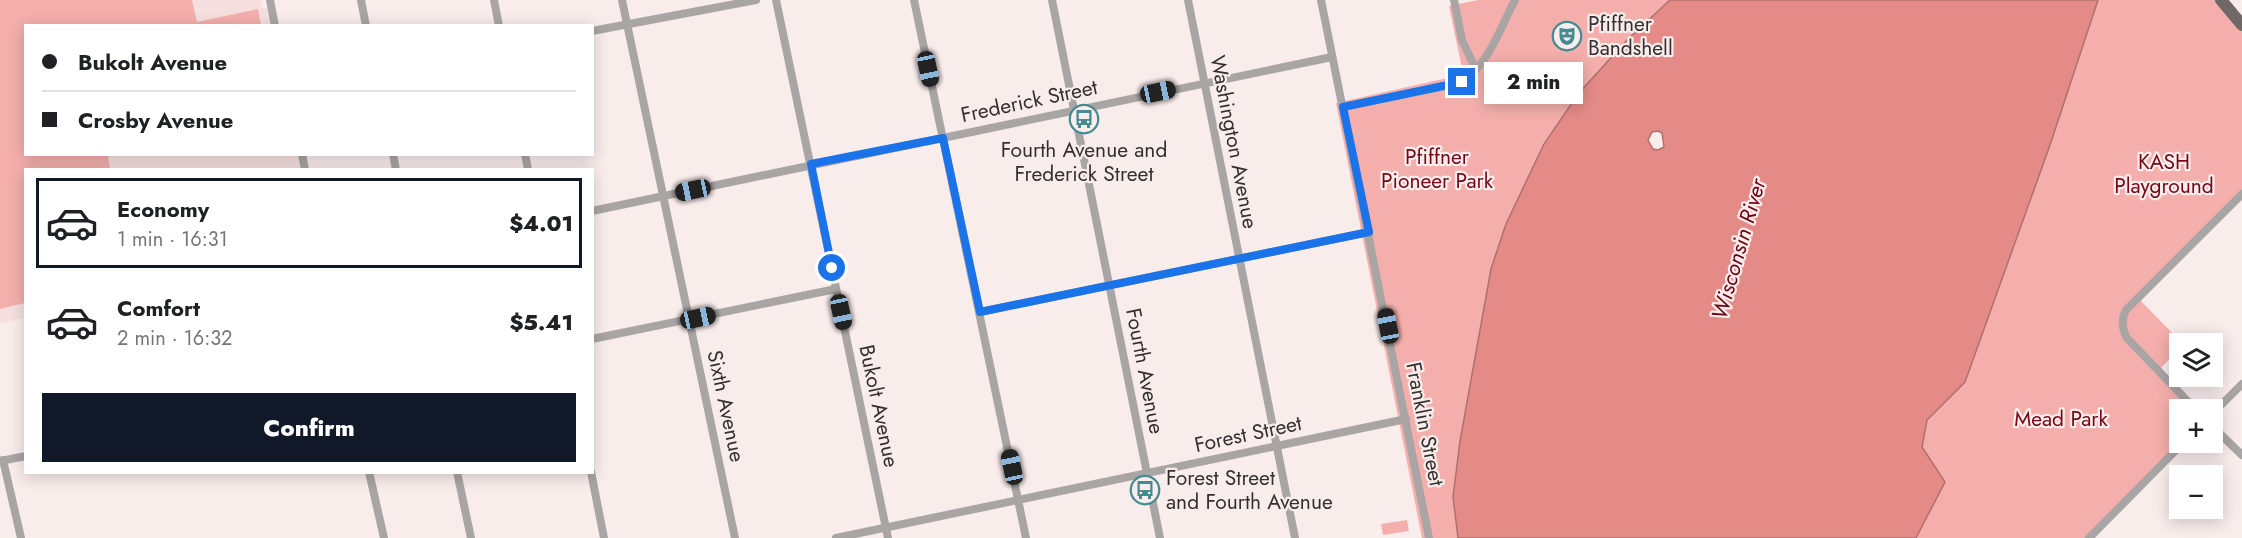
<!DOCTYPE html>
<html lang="en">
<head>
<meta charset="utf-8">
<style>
	:root { --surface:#fff; --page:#f6f6f6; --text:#202124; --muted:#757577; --line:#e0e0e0; --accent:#111827 }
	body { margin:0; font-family:Jost,sans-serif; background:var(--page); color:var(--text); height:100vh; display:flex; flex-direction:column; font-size:22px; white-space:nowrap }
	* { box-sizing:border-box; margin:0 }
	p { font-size:20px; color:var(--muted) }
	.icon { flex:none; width:33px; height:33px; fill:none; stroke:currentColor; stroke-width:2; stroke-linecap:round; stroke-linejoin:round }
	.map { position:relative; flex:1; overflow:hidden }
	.sheet { position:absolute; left:24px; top:168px; width:570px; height:306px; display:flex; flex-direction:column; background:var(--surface); border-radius:0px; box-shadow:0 3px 15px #0003 }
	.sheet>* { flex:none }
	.guide { position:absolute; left:24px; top:24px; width:570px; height:132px; border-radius:0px; box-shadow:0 3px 15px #0003; display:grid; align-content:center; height:132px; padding:0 18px; background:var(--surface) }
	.buttons { position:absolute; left:2169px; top:333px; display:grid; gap:12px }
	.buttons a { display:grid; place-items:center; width:54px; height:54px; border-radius:0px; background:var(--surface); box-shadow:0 3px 15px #0003; font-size:30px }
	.end { position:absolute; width:27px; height:27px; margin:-14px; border:8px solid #1a73e8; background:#fff; box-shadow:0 0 0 3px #fff }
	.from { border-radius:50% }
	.bubble { position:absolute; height:42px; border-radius:0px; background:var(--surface); box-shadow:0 3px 15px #0003; font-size:20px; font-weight:800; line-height:42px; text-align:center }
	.car { position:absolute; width:18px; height:36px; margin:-18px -9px; border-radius:8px; box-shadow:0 0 4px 2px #0007; background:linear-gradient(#222 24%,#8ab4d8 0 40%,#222 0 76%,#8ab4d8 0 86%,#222 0) }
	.guide b { display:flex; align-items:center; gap:21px; height:57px; font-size:22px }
	.guide b+b { border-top:2px solid var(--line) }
	.guide i { width:15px; height:15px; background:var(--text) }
	ul { padding:10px 0 0; list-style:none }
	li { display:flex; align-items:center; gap:18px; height:90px; margin:0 12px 9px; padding:0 6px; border:3px solid transparent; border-radius:0px }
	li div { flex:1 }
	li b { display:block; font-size:22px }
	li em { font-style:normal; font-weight:800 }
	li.current { border-color:var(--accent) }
	li>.icon { width:54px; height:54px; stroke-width:1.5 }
	.button { display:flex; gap:12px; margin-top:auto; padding:12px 18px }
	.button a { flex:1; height:69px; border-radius:0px; background:var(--accent); color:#fff; font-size:24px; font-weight:800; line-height:69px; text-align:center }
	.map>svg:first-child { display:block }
</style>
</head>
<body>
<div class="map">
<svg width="2242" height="538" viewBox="0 0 2242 538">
	<rect width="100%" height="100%" fill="#f9edec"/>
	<!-- built -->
	<polygon fill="#f5e0df" points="0,0 260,0 262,8 271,7 275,25 26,26 26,154 302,155 305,169 26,170 25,318 0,323"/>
	<!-- green -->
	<g fill="#f4afac">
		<polygon points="0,0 192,0 197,22 258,9 261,25 26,26 26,154 114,155 108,156 110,169 106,169 26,170 25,303 0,309"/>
		<polygon points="1478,0 1670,0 1628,39 1578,94 1544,144 1506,224 1491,269 1460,441 1453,497 1458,538 1422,538 1336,103 1452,77 1461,72 1462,68 1449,6"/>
		<polygon points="2098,0 2221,0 2242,25 2242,194 2138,298 2182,343 2180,344 2179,349 2158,371 2196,409 2180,410 2180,442 2089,538 1916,538 1944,482 1922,447 1927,420 1965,382 2050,145"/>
		<polygon points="1407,520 1409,531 1383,535 1381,524"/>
	</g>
	<!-- water -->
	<path fill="#e48b88" stroke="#af706d" stroke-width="1.5" fill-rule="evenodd" d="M1670,0H2098L2050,145L1965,382L1927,420L1922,447L1945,482L1916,538H1458L1453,497L1460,441L1491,269L1506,224L1544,144L1578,94L1628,39ZM1658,131L1662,133L1664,147L1658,150L1653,149L1648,140L1652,132Z"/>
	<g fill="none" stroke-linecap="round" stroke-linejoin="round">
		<!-- minor -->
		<g stroke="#aaa5a5" stroke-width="8">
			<polyline points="270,0 275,26"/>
			<polyline points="361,0 366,26"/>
			<polyline points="494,0 499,26"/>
			<polyline points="622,0 735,538"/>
			<polyline points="776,0 888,538"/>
			<polyline points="914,0 1026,538"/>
			<polyline points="1052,0 1160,538"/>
			<polyline points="1188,0 1295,538"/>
			<polyline points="1321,0 1429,538"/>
			<polyline points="1454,0 1462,40 1476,70"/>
			<polyline points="592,31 756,0"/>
			<path d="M1343,107L1455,84C1485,75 1501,26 1515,0"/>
			<polyline points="302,154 305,170"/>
			<polyline points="393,154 396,170"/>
			<polyline points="525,154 528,170"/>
			<polyline points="592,211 1332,57"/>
			<polyline points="980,312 1369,232"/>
			<polyline points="592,339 836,289"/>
			<path d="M2196,410L2126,337C2122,326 2121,320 2126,310L2242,194"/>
			<polyline points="2212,414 2242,384"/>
			<polyline points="2212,426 2242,455"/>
			<polyline points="3,460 21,538"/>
			<polyline points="0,461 26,456"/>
			<polyline points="369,472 384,538"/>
			<polyline points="457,472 471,538"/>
			<polyline points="591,472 604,538"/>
			<polyline points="836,538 1406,419"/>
			<polyline points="2089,538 2184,442"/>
		</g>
		<!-- primary -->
		<polyline stroke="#706767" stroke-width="12" points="2221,0 2242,25"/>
	</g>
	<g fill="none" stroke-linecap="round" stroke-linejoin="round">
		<!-- route -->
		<polyline stroke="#1a73e8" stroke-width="8" points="832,268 811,164 943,138 980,312 1369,232 1343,107 1462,82"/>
	</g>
	<!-- icons -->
	<defs>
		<g id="theatre-ring" transform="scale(1.5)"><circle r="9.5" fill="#f9edec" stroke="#448c91" stroke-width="1.5"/><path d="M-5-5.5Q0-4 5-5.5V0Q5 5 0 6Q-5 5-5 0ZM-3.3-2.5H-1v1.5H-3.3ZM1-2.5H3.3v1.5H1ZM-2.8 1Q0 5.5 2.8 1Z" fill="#448c91"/></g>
		<g id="bus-ring" transform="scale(1.5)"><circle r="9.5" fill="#f9edec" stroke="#448c91" stroke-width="1.5"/><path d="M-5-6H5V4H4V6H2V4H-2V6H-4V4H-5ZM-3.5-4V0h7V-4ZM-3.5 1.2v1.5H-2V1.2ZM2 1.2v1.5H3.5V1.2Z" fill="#448c91"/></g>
	</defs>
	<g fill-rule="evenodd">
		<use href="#theatre-ring" x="1567" y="36"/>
		<use href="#bus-ring" x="1084" y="119"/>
		<use href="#bus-ring" x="1145" y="490"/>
	</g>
	<g text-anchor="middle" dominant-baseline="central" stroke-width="4.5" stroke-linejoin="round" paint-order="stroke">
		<!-- poi labels -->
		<g font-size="21" fill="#34302f" stroke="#f9edec" text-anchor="start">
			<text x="1588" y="24">Pfiffner<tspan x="1588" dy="24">Bandshell</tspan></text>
			<text x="1084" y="150" text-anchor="middle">Fourth Avenue and<tspan x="1084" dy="24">Frederick Street</tspan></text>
			<text x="1166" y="478">Forest Street<tspan x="1166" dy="24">and Fourth Avenue</tspan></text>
		</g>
		<!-- street labels -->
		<g font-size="21" fill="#34302f" stroke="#f9edec">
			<text transform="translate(1029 101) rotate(-12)">Frederick Street</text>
			<text transform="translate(1234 142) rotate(79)">Washington Avenue</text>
			<text transform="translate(1145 371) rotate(79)">Fourth Avenue</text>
			<text transform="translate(726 406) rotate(78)">Sixth Avenue</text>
			<text transform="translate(879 406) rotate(78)">Bukolt Avenue</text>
			<text transform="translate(1425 424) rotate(79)">Franklin Street</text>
			<text transform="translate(1248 434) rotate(-12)">Forest Street</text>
		</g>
		<!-- park labels -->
		<g font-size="21" fill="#750718" stroke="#f9edec">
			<text x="1437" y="157">Pfiffner<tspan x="1437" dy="24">Pioneer Park</tspan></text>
			<text x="2164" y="162">KASH<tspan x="2164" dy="24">Playground</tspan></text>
			<text x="2061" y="419">Mead Park</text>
		</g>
		<!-- water labels -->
		<g font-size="22" font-style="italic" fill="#6f0013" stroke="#f9edec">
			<text transform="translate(1738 249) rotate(-74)">Wisconsin River</text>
		</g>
	</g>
</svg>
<div class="buttons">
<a><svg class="icon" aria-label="layers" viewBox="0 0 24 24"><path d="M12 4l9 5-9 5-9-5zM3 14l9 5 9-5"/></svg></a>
<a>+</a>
<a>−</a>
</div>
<i class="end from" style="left:832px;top:268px"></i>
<i class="end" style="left:1462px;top:82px"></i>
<div class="bubble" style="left:1484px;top:62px;width:99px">2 min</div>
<i class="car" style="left:928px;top:69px;rotate:168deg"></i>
<i class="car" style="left:1158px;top:92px;rotate:78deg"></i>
<i class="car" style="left:693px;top:190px;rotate:258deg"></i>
<i class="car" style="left:841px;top:312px;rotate:168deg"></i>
<i class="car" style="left:698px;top:318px;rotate:78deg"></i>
<i class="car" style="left:1388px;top:326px;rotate:349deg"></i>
<i class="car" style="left:1012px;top:467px;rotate:348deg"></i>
<div class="guide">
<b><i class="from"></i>Bukolt Avenue</b>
<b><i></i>Crosby Avenue</b>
</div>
<section class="sheet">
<ul>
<li class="current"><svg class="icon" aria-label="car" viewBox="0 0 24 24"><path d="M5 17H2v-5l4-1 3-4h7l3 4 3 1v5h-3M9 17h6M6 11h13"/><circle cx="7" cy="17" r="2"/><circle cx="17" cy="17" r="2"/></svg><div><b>Economy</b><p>1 min · 16:31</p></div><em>$4.01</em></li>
<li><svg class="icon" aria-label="car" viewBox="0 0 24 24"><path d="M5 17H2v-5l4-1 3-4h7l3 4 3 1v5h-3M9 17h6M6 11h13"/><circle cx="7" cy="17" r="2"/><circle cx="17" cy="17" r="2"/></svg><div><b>Comfort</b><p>2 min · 16:32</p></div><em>$5.41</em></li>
</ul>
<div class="button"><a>Confirm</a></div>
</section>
</div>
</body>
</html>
